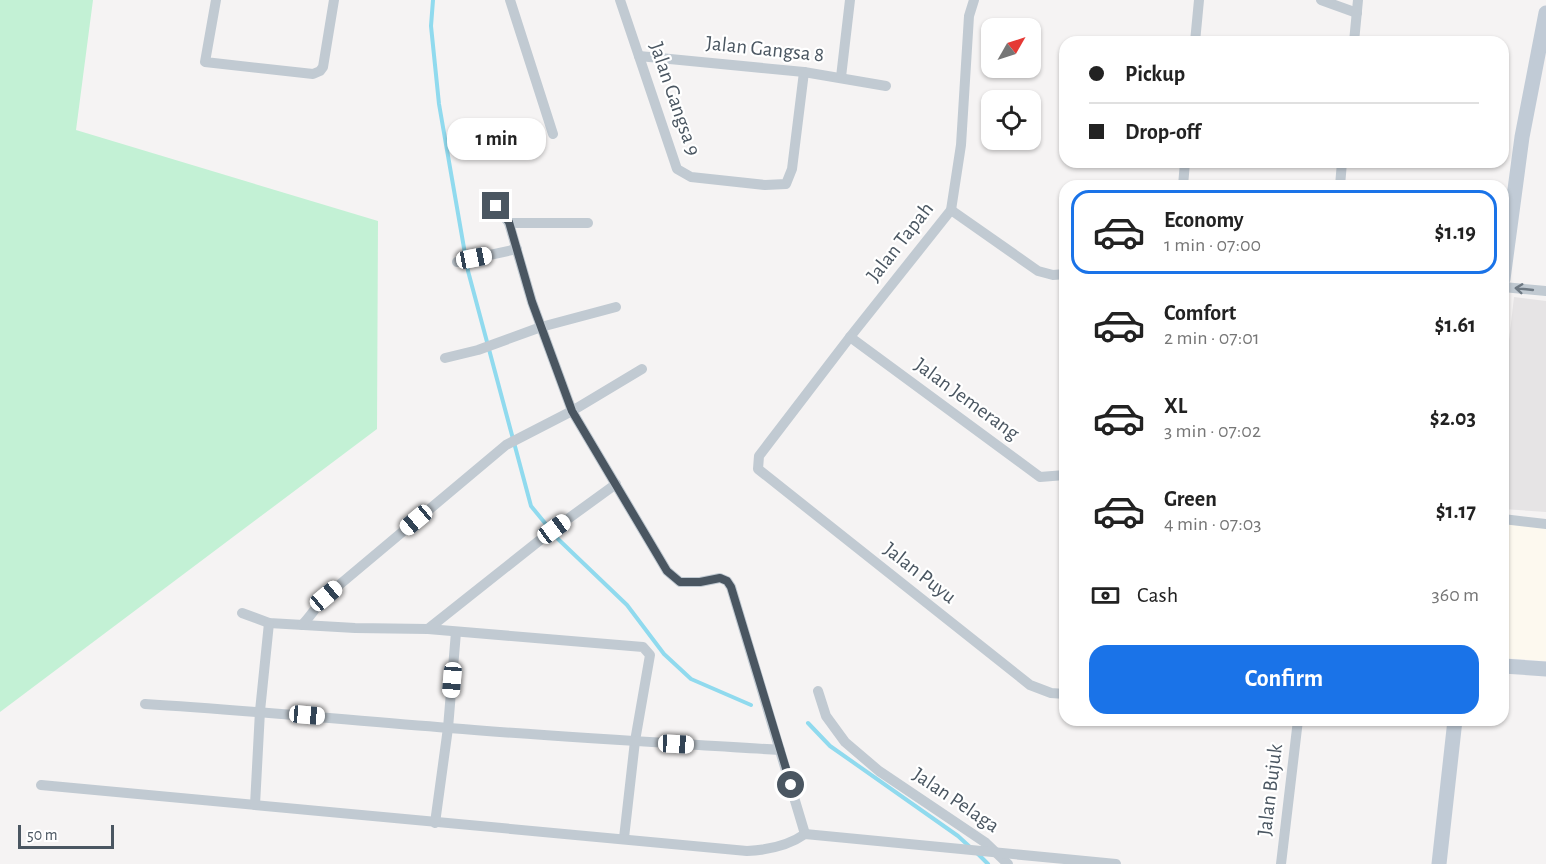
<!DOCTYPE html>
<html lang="en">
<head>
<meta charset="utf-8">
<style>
	:root { --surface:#fff; --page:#f2f2f2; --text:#222; --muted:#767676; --line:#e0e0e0; --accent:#1a73e8 }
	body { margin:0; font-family:"Alegreya Sans",sans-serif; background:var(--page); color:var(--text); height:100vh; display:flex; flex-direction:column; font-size:22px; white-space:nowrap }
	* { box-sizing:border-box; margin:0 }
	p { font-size:20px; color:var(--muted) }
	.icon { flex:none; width:33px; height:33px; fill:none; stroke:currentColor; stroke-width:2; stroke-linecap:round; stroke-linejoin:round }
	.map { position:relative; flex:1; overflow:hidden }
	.side { position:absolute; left:1059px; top:180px; width:450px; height:546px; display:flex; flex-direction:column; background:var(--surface); border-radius:18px; box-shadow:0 2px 4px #0004 }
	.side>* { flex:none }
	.guide { position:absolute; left:1059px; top:36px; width:450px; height:132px; border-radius:18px; box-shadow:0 2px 4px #0004; display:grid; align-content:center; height:132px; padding:0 30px; background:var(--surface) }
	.needle { width:39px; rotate:51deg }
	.controls { position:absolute; left:981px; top:18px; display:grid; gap:12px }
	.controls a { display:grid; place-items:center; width:60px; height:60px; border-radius:12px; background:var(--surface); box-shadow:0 2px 4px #0004; font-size:30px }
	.scale { position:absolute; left:18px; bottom:15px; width:96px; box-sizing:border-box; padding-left:6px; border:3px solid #4a5661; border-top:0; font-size:16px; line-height:21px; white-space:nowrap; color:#4a5661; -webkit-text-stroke:4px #fff; paint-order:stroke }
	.end { position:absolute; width:27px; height:27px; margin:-14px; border:8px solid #4a5661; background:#fff; box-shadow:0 0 0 3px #fff }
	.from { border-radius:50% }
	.bubble { position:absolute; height:42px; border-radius:18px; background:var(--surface); box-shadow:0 2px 4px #0004; font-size:20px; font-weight:700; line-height:42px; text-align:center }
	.car { position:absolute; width:18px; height:36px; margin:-18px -9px; border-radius:8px; box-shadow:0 0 4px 2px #0007; background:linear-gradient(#fff 24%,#345 0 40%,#fff 0 76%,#345 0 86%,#fff 0) }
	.guide b { display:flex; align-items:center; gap:21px; height:57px; font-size:22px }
	.guide b+b { border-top:2px solid var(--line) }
	.guide i { width:15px; height:15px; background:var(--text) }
	ul { padding:10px 0 0; list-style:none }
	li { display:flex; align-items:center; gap:18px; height:84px; margin:0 12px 9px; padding:0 18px; border:3px solid transparent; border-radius:18px }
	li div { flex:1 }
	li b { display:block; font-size:22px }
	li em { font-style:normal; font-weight:700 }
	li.on { border-color:var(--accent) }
	li>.icon { width:54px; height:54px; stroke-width:1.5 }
	.pay { display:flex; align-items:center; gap:15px; height:66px; padding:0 30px; font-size:22px }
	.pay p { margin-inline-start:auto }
	.primary-button { display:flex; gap:12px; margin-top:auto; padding:12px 30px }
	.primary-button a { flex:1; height:69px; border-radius:18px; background:var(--accent); color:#fff; font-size:24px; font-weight:700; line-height:69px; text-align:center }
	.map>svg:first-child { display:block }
</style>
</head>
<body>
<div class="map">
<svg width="1546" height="864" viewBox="0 0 1546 864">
	<rect width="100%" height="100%" fill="#f5f3f3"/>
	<!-- commercial -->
	<polygon fill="#fdf9ef" points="1503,524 1546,528 1546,661 1503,658"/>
	<!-- education -->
	<polygon fill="#e6e4e5" points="1514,297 1546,301 1546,512 1503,509 1503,393"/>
	<!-- green -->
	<polygon fill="#c3f1d5" points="0,0 93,0 76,130 378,221 377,429 0,712"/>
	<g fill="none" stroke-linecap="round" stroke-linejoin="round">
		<!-- stream -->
		<g stroke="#90daee" stroke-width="4">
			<polyline points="433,0 431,26 439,104 468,271 531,506 558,539 627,605 664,654 691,679 751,705"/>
			<polyline points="808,723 830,746 958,836 971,848"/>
			<polyline points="977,853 988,864"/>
		</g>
		<!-- street -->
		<g stroke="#c1cad2" stroke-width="10">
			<polyline points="216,0 205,62 313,74 320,71 323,67 334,0"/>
			<polyline points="510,0 553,134"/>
			<polyline points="620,0 677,169 691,177 765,185 786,184 792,169 804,72"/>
			<polyline points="974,0 969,16 961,145 951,210 850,337 759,456 758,469 1030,685 1051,693 1065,694"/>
			<polyline points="1321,0 1357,13"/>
			<polyline points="1195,42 1199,0"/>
			<polyline points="1354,42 1358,0"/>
			<polyline points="639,56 804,72 886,86"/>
			<polyline points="841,77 850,0"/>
			<polyline points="1183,186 1185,162"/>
			<polyline points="1340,186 1342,162"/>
			<polyline points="496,206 509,223 532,302 572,411 667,571 680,582 700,582 720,578 727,581 731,587 805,834"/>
			<polyline points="951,210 1038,271 1053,275 1065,274"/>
			<polyline points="509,223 588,223"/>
			<polyline points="457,262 517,249"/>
			<polyline points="1503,287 1546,291"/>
			<polyline points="850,337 1040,477 1065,475"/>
			<polyline points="445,358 478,350 541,327 616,307"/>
			<polyline points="1503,519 1546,524"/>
			<polyline points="242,613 269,623 355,628 428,629 643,647 650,655 635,741 624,838"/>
			<path d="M302,625C311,616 317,605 326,596L506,445L572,411L642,369"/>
			<polyline points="428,629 554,529 616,484"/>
			<polyline points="818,691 826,716 845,742 879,771 986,843 1008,864"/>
			<path d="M145,704C246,710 347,720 449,728C559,737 670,743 780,750"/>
			<path d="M41,785L747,851C768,850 788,846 805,834L1116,864"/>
			<polyline points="255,805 260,711 269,623"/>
			<polyline points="435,823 448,728 456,632"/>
			<polyline points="1281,864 1298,720"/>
		</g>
		<!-- secondary -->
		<g stroke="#c1cbd6" stroke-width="15">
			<polyline points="1503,279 1522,137 1546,13"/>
			<polyline points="1503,666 1546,669"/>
			<polyline points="1439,864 1455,720"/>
		</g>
	</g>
	<!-- one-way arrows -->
	<defs><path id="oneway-shaft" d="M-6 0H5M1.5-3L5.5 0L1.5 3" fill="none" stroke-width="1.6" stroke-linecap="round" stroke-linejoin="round" transform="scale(1.5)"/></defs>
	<use stroke="#6e7983" href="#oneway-shaft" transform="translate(1524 289) rotate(-174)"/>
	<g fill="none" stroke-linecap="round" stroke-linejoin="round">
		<!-- route -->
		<polyline stroke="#4a5661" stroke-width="8" points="496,206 509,222 532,302 572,411 667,571 680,582 700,582 720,578 727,581 731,587 791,785"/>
	</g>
	<g text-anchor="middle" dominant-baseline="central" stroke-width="4.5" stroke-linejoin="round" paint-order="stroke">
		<!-- street labels -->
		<g font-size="21" fill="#4a5661" stroke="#fff">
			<text transform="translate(765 49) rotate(6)">Jalan Gangsa 8</text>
			<text transform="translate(675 99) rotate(71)">Jalan Gangsa 9</text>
			<text transform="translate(900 242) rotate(-52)">Jalan Tapah</text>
			<text transform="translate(967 399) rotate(36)">Jalan Jemerang</text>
			<text transform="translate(920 573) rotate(38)">Jalan Puyu</text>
			<text transform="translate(1270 790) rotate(-83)">Jalan Bujuk</text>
			<text transform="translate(956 800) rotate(34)">Jalan Pelaga</text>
		</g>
	</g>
</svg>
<div class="controls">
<a><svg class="needle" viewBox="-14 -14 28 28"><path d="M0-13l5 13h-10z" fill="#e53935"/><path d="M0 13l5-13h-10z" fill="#767676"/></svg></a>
<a><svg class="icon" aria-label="locate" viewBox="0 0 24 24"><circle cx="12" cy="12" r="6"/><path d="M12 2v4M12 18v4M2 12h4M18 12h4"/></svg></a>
</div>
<div class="scale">50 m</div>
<i class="end from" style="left:791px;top:785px"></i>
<i class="end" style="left:496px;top:206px"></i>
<div class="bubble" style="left:447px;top:118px;width:99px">1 min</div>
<i class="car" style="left:474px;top:258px;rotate:79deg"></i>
<i class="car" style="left:416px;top:520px;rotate:230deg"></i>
<i class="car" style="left:554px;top:529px;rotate:54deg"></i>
<i class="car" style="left:326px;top:596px;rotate:50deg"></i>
<i class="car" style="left:452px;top:680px;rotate:185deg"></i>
<i class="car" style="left:307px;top:715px;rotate:95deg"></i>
<i class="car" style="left:676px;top:744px;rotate:93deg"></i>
<div class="guide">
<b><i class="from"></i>Pickup</b>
<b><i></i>Drop-off</b>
</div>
<section class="side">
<ul>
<li class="on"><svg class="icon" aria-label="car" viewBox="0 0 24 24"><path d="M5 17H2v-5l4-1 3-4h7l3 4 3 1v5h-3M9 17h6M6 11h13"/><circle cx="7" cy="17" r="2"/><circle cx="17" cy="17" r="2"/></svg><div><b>Economy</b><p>1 min · 07:00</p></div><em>$1.19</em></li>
<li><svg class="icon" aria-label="car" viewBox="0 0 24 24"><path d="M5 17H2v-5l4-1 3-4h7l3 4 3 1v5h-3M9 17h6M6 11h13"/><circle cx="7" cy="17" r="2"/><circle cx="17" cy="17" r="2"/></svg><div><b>Comfort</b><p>2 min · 07:01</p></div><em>$1.61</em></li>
<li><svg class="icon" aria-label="car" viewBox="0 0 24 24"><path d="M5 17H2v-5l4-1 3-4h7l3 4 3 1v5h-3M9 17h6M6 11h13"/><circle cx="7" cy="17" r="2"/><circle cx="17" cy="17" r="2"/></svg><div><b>XL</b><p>3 min · 07:02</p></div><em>$2.03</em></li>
<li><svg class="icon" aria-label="car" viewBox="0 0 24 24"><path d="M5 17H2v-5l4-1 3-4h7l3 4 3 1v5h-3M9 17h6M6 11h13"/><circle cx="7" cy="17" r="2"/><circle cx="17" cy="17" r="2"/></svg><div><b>Green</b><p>4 min · 07:03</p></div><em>$1.17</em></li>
</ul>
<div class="pay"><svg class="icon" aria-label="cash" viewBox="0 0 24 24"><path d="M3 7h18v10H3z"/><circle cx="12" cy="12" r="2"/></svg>Cash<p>360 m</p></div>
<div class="primary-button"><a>Confirm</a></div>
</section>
</div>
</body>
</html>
